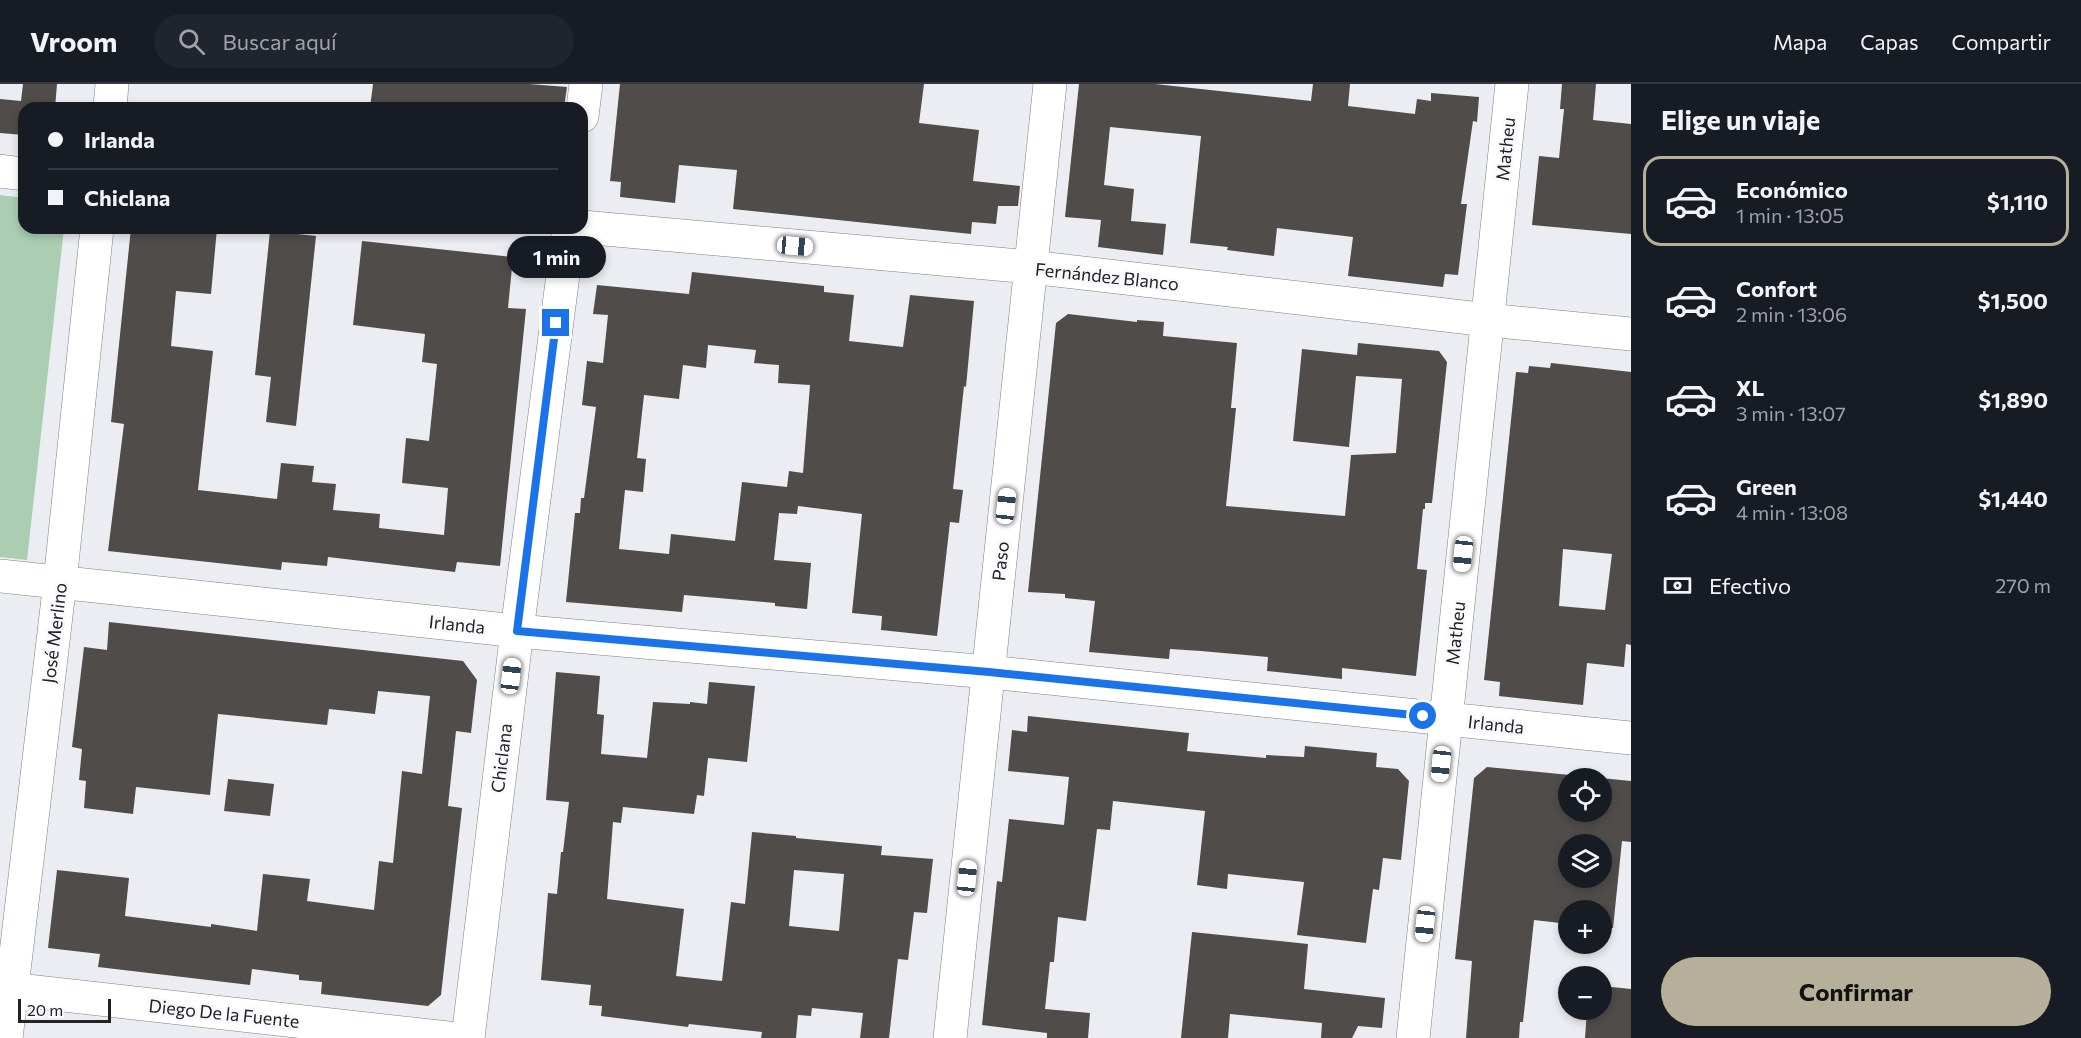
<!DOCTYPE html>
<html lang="es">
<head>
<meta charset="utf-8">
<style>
	:root { --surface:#171b24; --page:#20242c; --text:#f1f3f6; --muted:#9ea1a6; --line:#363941; --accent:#b6af9a }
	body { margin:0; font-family:Commissioner,sans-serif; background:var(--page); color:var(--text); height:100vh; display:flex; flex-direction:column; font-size:22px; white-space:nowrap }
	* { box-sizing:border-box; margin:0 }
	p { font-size:20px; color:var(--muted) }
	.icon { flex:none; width:33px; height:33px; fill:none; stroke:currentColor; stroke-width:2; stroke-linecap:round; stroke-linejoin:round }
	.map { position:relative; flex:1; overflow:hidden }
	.details { display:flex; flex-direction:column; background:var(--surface); width:450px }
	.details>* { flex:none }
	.guide { position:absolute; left:18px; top:18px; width:570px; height:132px; border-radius:18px; box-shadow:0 3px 9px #0003; display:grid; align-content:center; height:132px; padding:0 30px; background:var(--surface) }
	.controls { position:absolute; left:1558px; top:684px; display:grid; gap:12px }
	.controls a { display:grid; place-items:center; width:54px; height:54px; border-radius:50%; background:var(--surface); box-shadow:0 3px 9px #0003; font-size:30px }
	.scale { position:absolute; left:18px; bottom:15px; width:93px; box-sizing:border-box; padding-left:6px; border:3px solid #222224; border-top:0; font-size:16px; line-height:21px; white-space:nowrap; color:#222224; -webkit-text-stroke:4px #fafafe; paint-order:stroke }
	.end { position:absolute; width:27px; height:27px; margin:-14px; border:8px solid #1a73e8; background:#fff; box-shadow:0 0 0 3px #fff }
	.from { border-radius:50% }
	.bubble { position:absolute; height:42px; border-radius:21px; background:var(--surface); box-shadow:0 3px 9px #0003; font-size:20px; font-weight:700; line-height:42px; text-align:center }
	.car { position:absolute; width:18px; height:36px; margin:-18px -9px; border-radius:8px; box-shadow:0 0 4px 2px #0007; background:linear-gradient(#fff 24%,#345 0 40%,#fff 0 76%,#345 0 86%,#fff 0) }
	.guide b { display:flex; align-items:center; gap:21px; height:57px; font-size:22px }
	.guide b+b { border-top:2px solid var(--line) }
	.guide i { width:15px; height:15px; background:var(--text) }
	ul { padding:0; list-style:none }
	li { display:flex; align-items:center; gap:18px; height:90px; margin:0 12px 9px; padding:0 18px; border:3px solid transparent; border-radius:18px }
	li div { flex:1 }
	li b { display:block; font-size:22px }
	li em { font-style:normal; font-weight:700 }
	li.active { border-color:var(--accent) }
	li>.icon { width:54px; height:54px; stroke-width:1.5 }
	h2 { padding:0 30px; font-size:27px; line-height:72px }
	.pay { display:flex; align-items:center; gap:15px; height:66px; padding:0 30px; font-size:22px }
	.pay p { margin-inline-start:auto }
	.cta { display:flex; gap:12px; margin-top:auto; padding:12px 30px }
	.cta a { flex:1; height:69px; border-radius:36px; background:var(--accent); color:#111; font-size:24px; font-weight:700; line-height:69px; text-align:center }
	header { display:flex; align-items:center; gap:36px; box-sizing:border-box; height:84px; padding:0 30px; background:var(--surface); border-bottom:2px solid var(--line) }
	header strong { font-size:28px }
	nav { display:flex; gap:33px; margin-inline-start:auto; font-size:21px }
	.search { width:420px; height:54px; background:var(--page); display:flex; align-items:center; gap:15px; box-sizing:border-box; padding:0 21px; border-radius:33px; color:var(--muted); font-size:22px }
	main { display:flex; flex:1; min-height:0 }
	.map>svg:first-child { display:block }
</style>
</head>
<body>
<header>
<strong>Vroom</strong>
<div class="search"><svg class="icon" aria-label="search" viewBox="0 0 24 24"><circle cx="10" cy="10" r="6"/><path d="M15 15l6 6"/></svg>Buscar aquí</div>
<nav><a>Mapa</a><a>Capas</a><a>Compartir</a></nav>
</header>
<main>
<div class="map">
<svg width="1631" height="954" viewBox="0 0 1631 954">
	<rect width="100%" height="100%" fill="#ecedf2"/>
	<!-- green -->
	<polygon fill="#abceb2" points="0,111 24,114 24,144 64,144 27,476 0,473"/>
	<!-- building -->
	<g fill="#504c4a" fill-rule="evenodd">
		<polygon points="23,0 57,0 55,24 24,24 24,51 0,49 0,15 21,17"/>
		<polygon points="373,0 529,0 567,3 564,24 370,24"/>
		<polygon points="620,0 924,0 919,39 979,46 973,97 1020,102 1018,122 998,122 996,140 972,138 971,150 733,125 737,86 679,81 675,119 620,113 621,98 610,97"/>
		<polygon points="1079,0 1155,0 1311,17 1313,0 1350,0 1348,22 1415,30 1417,15 1431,17 1431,9 1479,13 1477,38 1473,37 1461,120 1467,120 1458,191 1445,190 1443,203 1348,192 1353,153 1277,144 1274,172 1227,166 1228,163 1190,159 1201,52 1110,43 1104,101 1134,105 1131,137 1166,140 1163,171 1098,163 1101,136 1065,133"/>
		<polygon points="1562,0 1596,0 1593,36 1631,40 1631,150 1532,141 1539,72 1559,74 1564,25 1560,25"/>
		<polygon points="131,144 217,144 211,210 176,207 171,262 213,267 198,406 277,415 281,379 314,382 312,398 336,400 333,426 380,430 379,444 444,451 448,404 402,399 406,354 429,357 437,280 422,278 425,250 353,241 362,157 513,173 508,224 526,225 500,482 457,478 455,488 328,473 327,482 282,478 281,486 108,467 124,340 111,338"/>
		<polygon points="270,147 316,152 296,342 266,338 271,293 255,291"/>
		<path d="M692,188L824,202V208L854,211L849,257L903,263L910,211L974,217L966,303L964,302L953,405L963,406L959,439L950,438L937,552L881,546L882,532L852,529L862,430L798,422L797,430L779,429L774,476L811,479L807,525L775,522V519L684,511L682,528L566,518L575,429H580L581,414H584L596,323L582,321L587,277L603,279L608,231L593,230L597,201L689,210ZM708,261L756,266L754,279L779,281L778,299L810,301L803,389L789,387L787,403L742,398L735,457L671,450L669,470L619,465L625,406L643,408L646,375L637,374L644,311L679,315L683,281L706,284Z"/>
		<polygon points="1068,230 1137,238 1137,236 1164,238 1163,252 1237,259 1231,324 1236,324 1226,422 1345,432 1351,371 1396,369 1402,295 1356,292 1349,363 1293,357 1302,265 1357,271 1358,259 1439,267 1447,278 1432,419 1425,419 1425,425 1423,425 1417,485 1427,486 1416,592 1342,584 1342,595 1267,587 1268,573 1201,567 1170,565 1169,575 1089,568 1095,517 1065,514 1065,510 1028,508 1056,239"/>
		<path d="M1551,279L1631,288V561L1626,560L1624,583L1587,579L1583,621L1499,612L1500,598L1484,596L1516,288L1528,289L1529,282L1550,284ZM1563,465L1612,470L1605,526L1559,522Z"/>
		<polygon points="109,538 463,577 477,596 471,649 456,647 448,722 462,724 441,911 428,922 321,910 322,898 299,896 299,891 252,885 250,901 132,887 98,883 100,870 48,864 57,786 129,794 125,832 211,843 211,840 257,847 263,790 310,795 307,817 374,826 379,777 393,779 402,687 422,690 430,612 378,607 375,630 329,625 327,641 218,630 210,711 136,703 133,730 84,724 86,697 79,696 82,665 72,663 84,563 107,566"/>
		<path d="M556,588L600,592L597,630L604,631L601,670L647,674L653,618L690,620V618L707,620L709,598L755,602L747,678L708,674L704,712L697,711L694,730L623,723L621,739L613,738L607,815L684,825L676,892L722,897L731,818L745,820L752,748L796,752V754L882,762L881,771L933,775L927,829L914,828L908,876L898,875L889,954H860L863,929L812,924L811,932L798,931L796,954H761L762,948L689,940L688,943L601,932L602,922L589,921L591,901L541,896L548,809L557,810L561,768H563L569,718L546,716ZM794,786L844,790L839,847L789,842Z"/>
		<polygon points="1028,632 1189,649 1187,667 1266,674 1266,671 1304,673 1305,662 1377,669 1376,683 1398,685 1409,697 1401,776 1383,774 1379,806 1373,805 1366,859 1297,851 1304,798 1228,790 1227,805 1197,801 1205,727 1113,717 1110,746 1097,745 1086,837 1058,833 1054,878 1050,878 1045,925 1090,929 1088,954 1047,954 1047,949 982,941 997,797 1002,798 1009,735 1064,741 1069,693 1008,687 1012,646 1027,648"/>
		<path d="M1487,683L1631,697V758L1622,757L1613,844L1602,843V826H1569V840L1534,836L1523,938H1520L1519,954H1466L1472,877L1455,875L1474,694ZM1569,694H1602V728H1569ZM1569,760H1602V794H1569Z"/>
		<polygon points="228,695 274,700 270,732 224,727"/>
		<polygon points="1192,848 1308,860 1304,905 1385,914 1382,944 1358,942 1352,954 1321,954 1322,939 1230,930 1228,954 1181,954"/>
		<polygon points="1602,902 1631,905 1631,954 1585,954 1587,926 1602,926"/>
	</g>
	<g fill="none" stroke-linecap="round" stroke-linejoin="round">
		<!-- minor casing -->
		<g stroke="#7e7f83" stroke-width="34">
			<g id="minor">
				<polyline points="110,24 112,0"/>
				<polyline points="582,32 586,0"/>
				<polyline points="0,87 24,90"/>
				<polyline points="582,143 1031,183 1488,236 1631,250"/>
				<polyline points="0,492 517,547 989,588 1631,654"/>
				<polyline points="0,904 448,954"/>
				<polyline points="6,954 60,498 97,144"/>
				<polyline points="468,954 517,547 569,144"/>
				<polyline points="950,954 1050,0"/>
				<polyline points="1413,954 1512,0"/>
			</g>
		</g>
		<!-- minor -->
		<use href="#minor" stroke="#fff" stroke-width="33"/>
	</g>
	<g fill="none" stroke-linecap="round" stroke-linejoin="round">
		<!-- route -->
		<polyline stroke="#1a73e8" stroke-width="8" points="556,239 517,547 989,588 1423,632"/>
	</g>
	<g text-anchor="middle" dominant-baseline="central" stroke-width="6" stroke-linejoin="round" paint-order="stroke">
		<!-- street labels -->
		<g font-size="18" fill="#222224" stroke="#fafafe">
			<text transform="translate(1505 65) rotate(-84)">Matheu</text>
			<text transform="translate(1107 192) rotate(6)">Fernández Blanco</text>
			<text transform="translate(1000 477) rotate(-84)">Paso</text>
			<text transform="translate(457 540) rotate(6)">Irlanda</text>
			<text transform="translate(54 549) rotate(-83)">José Merlino</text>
			<text transform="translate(1455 549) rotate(-84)">Matheu</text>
			<text transform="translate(1496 640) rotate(6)">Irlanda</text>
			<text transform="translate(501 674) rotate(-83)">Chiclana</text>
			<text transform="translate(224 929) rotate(6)">Diego De la Fuente</text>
		</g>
	</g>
</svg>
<div class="controls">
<a><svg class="icon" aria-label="locate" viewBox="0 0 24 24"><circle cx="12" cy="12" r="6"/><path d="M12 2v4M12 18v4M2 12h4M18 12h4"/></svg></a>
<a><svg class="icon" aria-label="layers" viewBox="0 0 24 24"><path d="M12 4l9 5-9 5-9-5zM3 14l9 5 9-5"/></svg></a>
<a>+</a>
<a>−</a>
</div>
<div class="scale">20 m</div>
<i class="end from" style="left:1423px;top:632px"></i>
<i class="end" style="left:556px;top:239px"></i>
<div class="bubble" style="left:507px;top:152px;width:99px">1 min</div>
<i class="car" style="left:795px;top:162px;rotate:95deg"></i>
<i class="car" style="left:1006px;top:422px;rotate:6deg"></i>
<i class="car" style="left:1463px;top:470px;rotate:186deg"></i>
<i class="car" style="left:511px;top:592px;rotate:7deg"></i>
<i class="car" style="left:1441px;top:680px;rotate:186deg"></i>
<i class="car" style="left:967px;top:794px;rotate:6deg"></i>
<i class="car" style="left:1425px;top:840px;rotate:186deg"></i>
<div class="guide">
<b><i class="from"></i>Irlanda</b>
<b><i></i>Chiclana</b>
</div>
</div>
<section class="details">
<h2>Elige un viaje</h2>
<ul>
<li class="active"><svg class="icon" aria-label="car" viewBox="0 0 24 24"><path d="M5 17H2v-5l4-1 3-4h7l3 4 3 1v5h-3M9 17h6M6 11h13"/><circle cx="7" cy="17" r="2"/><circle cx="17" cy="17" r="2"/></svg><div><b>Económico</b><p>1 min · 13:05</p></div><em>$1,110</em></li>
<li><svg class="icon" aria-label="car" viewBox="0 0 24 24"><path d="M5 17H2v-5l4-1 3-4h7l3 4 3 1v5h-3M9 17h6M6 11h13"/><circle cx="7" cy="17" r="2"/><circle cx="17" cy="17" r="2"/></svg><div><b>Confort</b><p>2 min · 13:06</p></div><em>$1,500</em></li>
<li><svg class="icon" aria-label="car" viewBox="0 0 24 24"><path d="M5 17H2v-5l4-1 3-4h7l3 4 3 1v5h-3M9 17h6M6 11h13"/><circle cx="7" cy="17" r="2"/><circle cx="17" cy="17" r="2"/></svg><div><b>XL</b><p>3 min · 13:07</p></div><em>$1,890</em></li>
<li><svg class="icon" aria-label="car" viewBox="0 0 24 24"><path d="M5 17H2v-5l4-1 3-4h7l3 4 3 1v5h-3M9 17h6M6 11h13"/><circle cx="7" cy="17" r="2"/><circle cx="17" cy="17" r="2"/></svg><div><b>Green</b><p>4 min · 13:08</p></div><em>$1,440</em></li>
</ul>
<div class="pay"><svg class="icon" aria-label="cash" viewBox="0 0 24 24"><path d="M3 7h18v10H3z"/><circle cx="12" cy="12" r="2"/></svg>Efectivo<p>270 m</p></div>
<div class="cta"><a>Confirmar</a></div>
</section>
</main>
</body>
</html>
